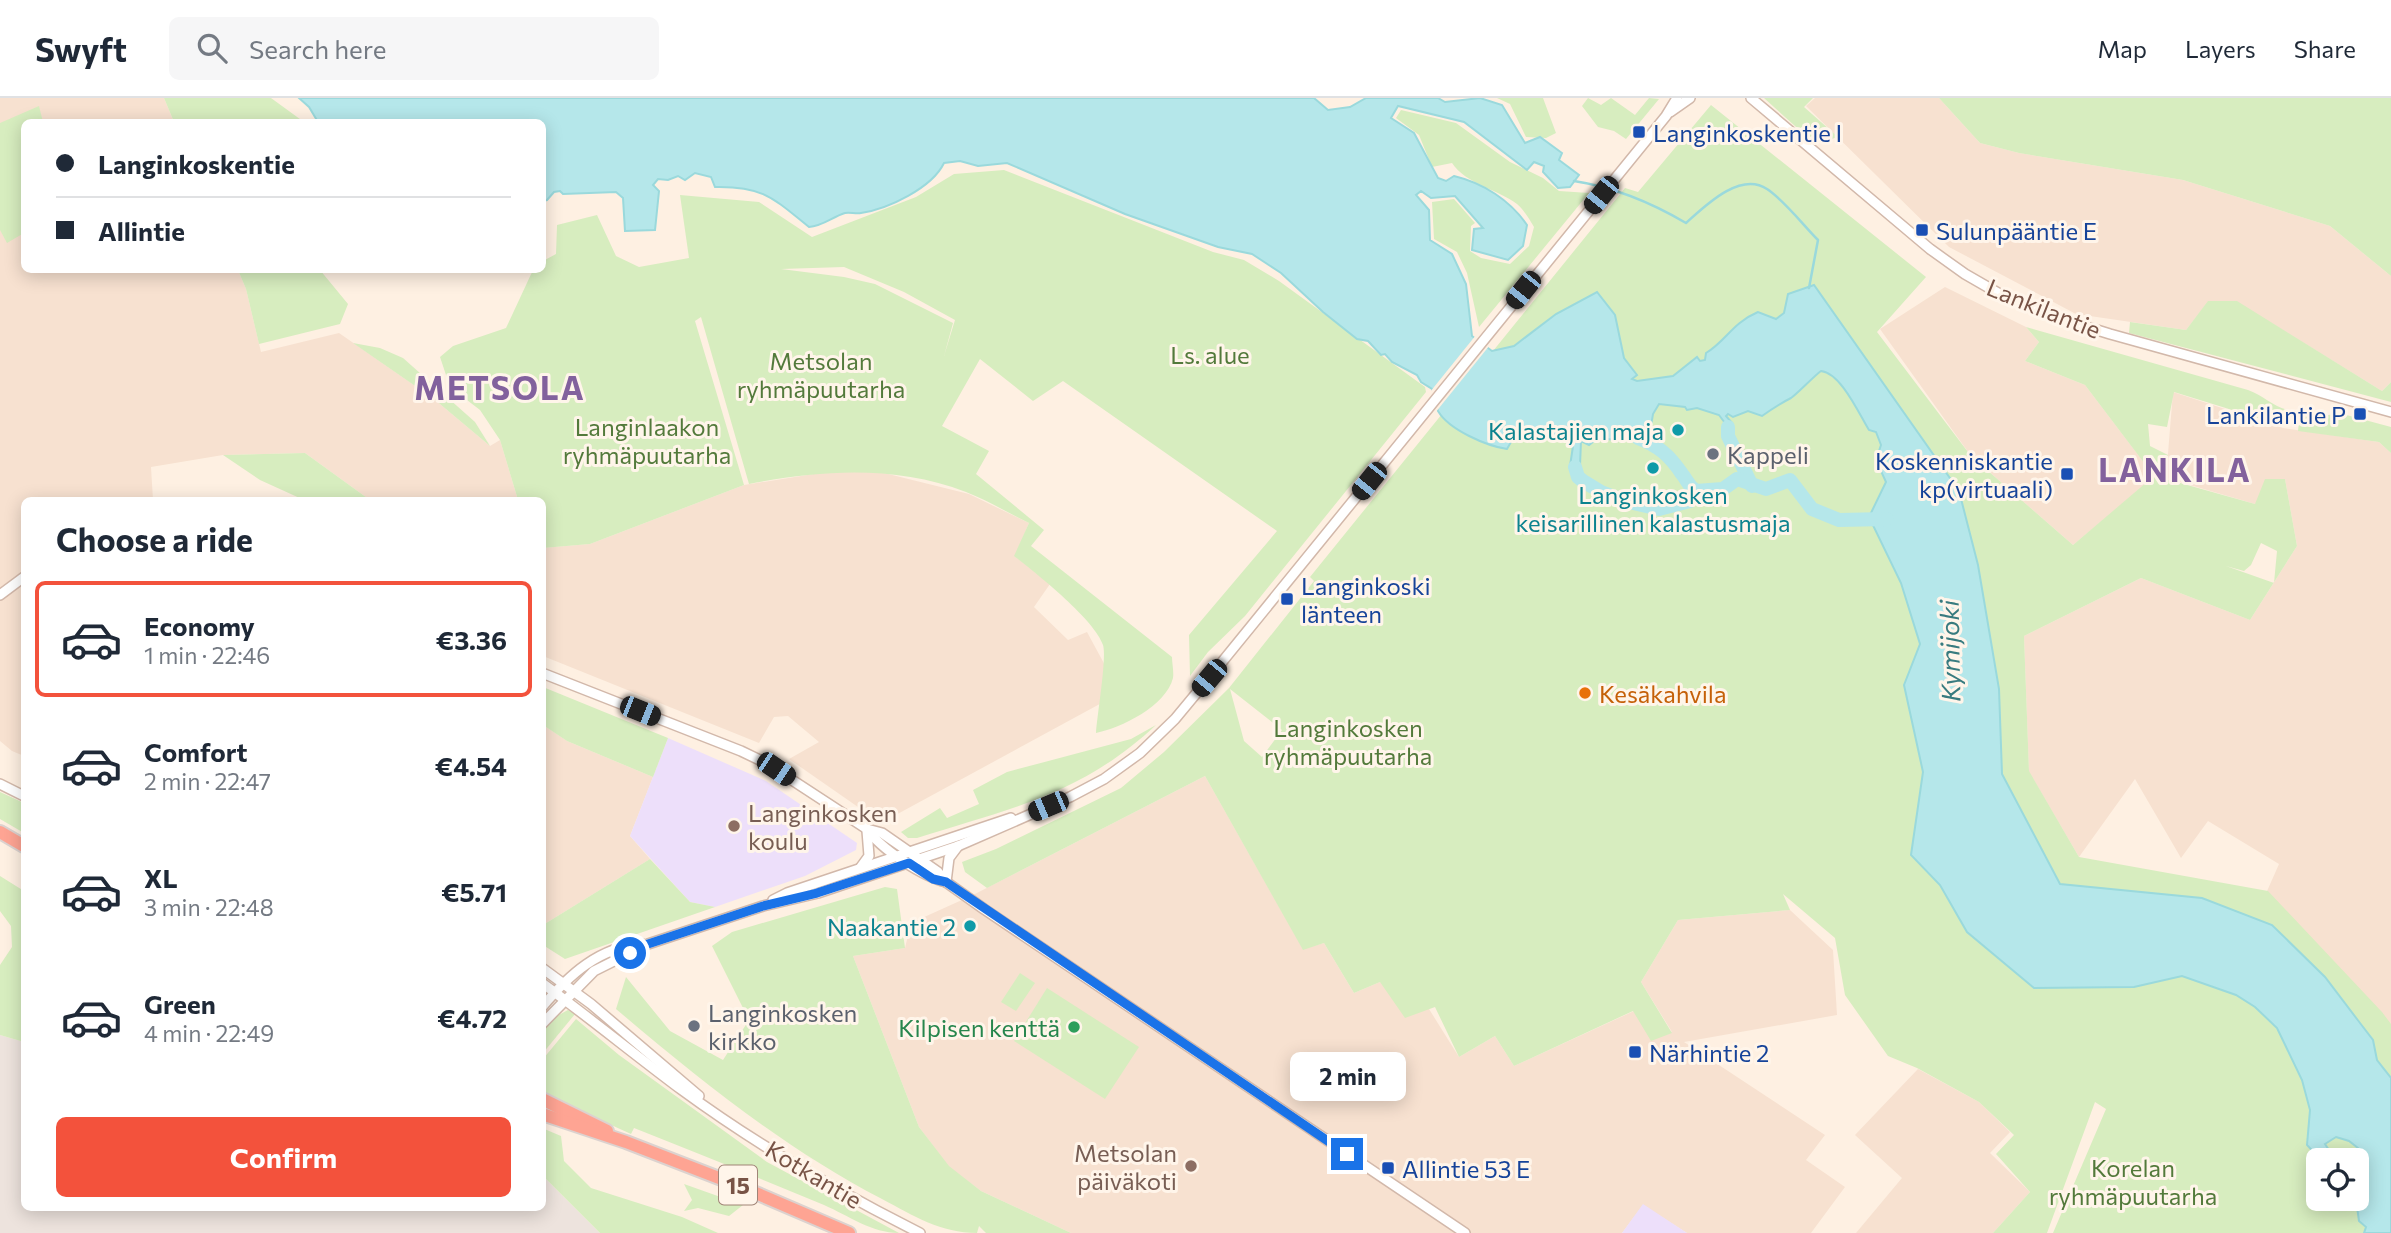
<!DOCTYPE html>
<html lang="en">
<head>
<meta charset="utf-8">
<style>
	:root { --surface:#fff; --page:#f6f6f7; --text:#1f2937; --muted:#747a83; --line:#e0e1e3; --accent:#f3523c }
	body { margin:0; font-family:Commissioner,sans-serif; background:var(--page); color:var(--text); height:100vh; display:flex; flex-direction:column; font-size:26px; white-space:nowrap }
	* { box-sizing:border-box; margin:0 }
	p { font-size:23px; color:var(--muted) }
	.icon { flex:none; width:38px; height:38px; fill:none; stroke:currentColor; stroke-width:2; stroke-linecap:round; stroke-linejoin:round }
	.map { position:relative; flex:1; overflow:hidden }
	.side { position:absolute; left:21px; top:399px; width:525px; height:714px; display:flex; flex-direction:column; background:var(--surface); border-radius:10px; box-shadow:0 4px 18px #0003 }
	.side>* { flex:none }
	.banner { position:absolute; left:21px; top:21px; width:525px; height:154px; border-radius:10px; box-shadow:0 4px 18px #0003; display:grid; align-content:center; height:154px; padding:0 35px; background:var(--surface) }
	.tools { position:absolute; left:2306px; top:1050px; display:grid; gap:14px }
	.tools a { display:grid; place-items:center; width:63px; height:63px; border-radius:10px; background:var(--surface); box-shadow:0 4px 18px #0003; font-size:35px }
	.end { position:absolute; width:32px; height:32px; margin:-16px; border:9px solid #1a73e8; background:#fff; box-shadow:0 0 0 4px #fff }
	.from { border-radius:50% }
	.bubble { position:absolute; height:49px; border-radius:10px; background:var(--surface); box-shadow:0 4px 18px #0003; font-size:23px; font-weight:700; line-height:49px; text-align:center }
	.car { position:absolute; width:21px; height:42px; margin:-21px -10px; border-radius:9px; box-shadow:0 0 5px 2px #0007; background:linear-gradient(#222 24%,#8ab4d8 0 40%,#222 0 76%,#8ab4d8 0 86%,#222 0) }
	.banner b { display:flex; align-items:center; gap:24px; height:66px; font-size:26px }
	.banner b+b { border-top:2px solid var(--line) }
	.banner i { width:18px; height:18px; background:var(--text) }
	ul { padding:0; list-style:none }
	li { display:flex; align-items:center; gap:21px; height:116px; margin:0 14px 10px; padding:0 21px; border:4px solid transparent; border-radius:10px }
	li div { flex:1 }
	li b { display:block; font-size:26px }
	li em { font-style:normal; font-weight:700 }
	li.on { border-color:var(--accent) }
	li>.icon { width:63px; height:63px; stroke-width:1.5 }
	h2 { padding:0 35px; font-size:32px; line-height:84px }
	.cta { display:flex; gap:14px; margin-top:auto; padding:14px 35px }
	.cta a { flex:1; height:80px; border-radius:10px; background:var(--accent); color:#fff; font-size:28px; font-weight:700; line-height:80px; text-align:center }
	header { display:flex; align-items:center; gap:42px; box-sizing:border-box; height:98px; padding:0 35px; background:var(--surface); border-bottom:2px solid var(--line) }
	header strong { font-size:33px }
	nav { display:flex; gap:38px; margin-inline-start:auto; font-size:24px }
	.search { width:490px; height:63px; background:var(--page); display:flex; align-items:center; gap:18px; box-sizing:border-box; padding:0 24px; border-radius:10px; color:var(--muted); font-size:26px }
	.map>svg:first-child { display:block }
</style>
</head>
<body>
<header>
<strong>Swyft</strong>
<div class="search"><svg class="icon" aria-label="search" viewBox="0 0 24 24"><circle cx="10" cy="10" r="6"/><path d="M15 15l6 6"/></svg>Search here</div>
<nav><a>Map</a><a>Layers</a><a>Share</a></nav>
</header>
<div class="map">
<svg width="2391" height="1135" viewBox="0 0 2391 1135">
	<rect width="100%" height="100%" fill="#fef0e2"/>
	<!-- residential -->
	<g fill="#f7e1d0">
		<polygon points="0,0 164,0 174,24 24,24 24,172 238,172 246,191 261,254 339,235 434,301 490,348 500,342 518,402 370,402 305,355 223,357 151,369 153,402 24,402 24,658 12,653 0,643"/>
		<polygon points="1815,0 1939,0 1980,45 2019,55 2183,82 2330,128 2391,178 2391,284 2382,293 2237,204 2208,204 2186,232 2076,216 1949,149 1806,8"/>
		<polygon points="1945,189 2026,229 2039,244 2025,263 2085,287 2155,379 2073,447 1971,358 1880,231"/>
		<polygon points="2173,294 2283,330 2379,344 2391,355 2391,959 2260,809 2279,766 2208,723 2181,760 2135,681 2079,759 2029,674 2024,538 2141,480 2250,522 2297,448 2285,381 2255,406 2166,380"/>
		<polygon points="876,373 969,396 1029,425 1015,458 1050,486 1034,509 1068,542 1087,534 1120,595 881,725 789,661 819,644 788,618 774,619 759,645 543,558 542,450 590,446 744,387 826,374"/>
		<polygon points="543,627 567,643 653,679 630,738 650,761 543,827"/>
		<polygon points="1205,678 1303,851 1324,845 1354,895 1380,884 1429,911 1459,959 1495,938 1514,968 1634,913 1672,934 1641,884 1678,822 1790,812 1833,852 1837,917 1684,944 1825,1037 1806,1062 1845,1089 1811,1135 1687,1135 1643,1107 1622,1135 1071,1135 981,1093 949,1069 919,1029 853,858 905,850 911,825 973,797"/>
		<polygon points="1918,971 1979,1004 2010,1034 1990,1055 2030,1094 1993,1135 1856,1135 1902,1080 1855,1037"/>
	</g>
	<!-- industrial -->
	<polygon fill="#ede3dd" points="0,937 24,944 24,1110 542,1110 543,1078 600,1135 0,1135"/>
	<!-- education -->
	<g fill="#eddffa">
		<polygon points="668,640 766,683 857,745 856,752 805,778 715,809 690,804 630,738"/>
		<polygon points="1643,1106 1687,1135 1622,1135"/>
	</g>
	<!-- green -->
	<g fill="#d7edbf" fill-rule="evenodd">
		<polygon points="164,0 271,0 304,24 174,24"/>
		<polygon points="1497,0 1543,0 1556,35 1546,40 1526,39 1510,6"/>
		<polygon points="1588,0 1601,7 1611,0 1635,17 1649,0 1659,1 1626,41 1614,33 1598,29 1582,8"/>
		<polygon points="1764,0 1813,0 1804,9 1838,39 1815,46"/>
		<polygon points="1939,0 2391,0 2391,178 2330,128 2183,82 2019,55 1980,45"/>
		<path d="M1711,7L1926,179L1877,234L1971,358L2073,447L2154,378L2085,287L2025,263L2039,244L2026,229L2248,292C2263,297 2272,308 2288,312L2287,329L2174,294L2167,329L2148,326L2150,348L2168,357L2166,381L2255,406L2265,381H2285L2297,448L2250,522L2141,480L2024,538L2029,673L2079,759L2268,793L2382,914L2391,926V1135H2053L2106,1011L2095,1004L2047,1135H1993L2030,1094L1996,1056L2014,1037L1979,1004L1917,970L1888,958L1845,897L1835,840L1783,796L1790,812L1678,822L1641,884L1672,935L1651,943L1633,913L1514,968L1495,938L1459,959L1435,909L1405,920L1380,884L1354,895L1324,845L1303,852L1205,678L987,790L965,774L962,764L996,751L1121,690L1164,654L1229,590L1314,483L1310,479L1625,90L1638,94ZM2261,445L2277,453L2274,485L2226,468L2244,473L2251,467ZM1230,591L1282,632L1262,659L1244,643ZM2319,1062H2357V1101H2319Z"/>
		<polygon points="39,8 43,24 24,24 24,135 7,145 0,132 0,25"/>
		<path d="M1401,12L1456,25L1510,64L1543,80L1559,93L1589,95L1479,229L1467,175L1457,154L1434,141L1432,104L1454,101L1475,125L1471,128L1470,153L1481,160L1510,166L1529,148L1534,129C1529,121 1524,112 1517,106C1497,91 1466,86 1452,65L1432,69L1419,37L1396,20Z"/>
		<path d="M1004,72L1213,154L1244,162L1279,183L1425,289L1426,294L1245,518L1208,554L1190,578L1189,537L1277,433L1063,283L1033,303L980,261L942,328L989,353L976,376L1044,432L1031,448L1172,559C1172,565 1174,574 1173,580C1166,608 1121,630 1096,635C1097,618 1107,559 1103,547C1095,522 1036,475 1014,458L1029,425C1008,415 987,402 966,394C895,367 822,372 749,386L701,219L695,223L744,387L590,446L543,450L542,402H518L500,342L480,312L450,289L440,259L453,248L506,230L533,172H542L543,163L556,156L557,127L597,117L616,158L639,169L689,160L680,97L759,104L812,139L916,99L954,76ZM844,169L904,194L955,222L944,258L953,225L875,186L844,179L781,171Z"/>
		<polygon points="238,172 320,172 348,206 340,226 259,246 246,191"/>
		<polygon points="2208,203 2237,203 2382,293 2391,284 2391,304 2129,235 2130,224 2186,232"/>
		<polygon points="353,245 380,250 403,260 475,324 490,348 434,301"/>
		<polygon points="2300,314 2318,319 2339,315 2391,329 2391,355 2379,344 2298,333"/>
		<polygon points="305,355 370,402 304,402 260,382 223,357"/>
		<polygon points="543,589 668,640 653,679 567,643 543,627"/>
		<path d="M1156,627C1081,697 1011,710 917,740H908L901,734L940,710L947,720L979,706L973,692L1007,674L1131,641Z"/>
		<polygon points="0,694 24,705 24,735 0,721"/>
		<polygon points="650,761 690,804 715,809 565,861 543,847 543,827"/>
		<polygon points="0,778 24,793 24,944 0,937 0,867 12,849 11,828 0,813"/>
		<path d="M885,789L897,791L905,850L853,858L919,1029L949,1068L981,1093L1071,1135H986L979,1128L977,1135C941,1135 914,1118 882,1101C784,1050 700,982 616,911L626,879L670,933L723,962L749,922L712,848L732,834Z"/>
		<polygon points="1020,875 1035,885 1016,913 1001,904"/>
		<polygon points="1047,890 1139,949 1105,1001 1014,943"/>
		<polygon points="568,912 575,916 543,955 543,933 555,919"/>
		<path d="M576,921L619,957L767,1064L899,1135C872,1135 849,1118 824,1107C761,1081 698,1055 634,1030L631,1036L543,996V961Z"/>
		<polygon points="542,1030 561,1038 564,1063 591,1090 682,1119 718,1135 600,1135 543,1078"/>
		<polygon points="684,1086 743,1107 729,1118 698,1110 684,1113 692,1102"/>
	</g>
	<!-- water -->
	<path fill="#b5e7ea" stroke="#9ad9dc" stroke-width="2" fill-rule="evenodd" d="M299,0H1314L1328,12L1350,9L1366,0H1438L1445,4L1480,0L1502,7L1525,45L1540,39L1562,55L1559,62L1579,77L1570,89L1558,90L1543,74L1544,68L1534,64L1527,72L1464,24L1398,8L1391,20L1414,35L1438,80L1446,83L1454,78C1483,85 1510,102 1527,127L1523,148L1508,162L1472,152L1474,131L1483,130L1455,98L1431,100L1421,93L1416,97L1429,112L1430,142L1452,156L1466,186L1472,238L1492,253L1514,248L1556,216L1597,194L1615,217L1624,260L1637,277L1632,281L1637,283L1673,278L1697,259L1700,263L1705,262L1706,255C1726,243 1732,225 1758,214L1776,221L1784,215L1788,196L1814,187L1959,393L1978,467L1999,591L2002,676L2060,786L2202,800L2272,827L2325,879L2360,925L2373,942L2377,962L2391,980V1135H2364L2366,1129L2359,1123L2357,1109L2352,1101H2357V1062H2321L2307,1047L2310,1012L2302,982L2277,930L2255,909L2236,897L2182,878L2134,889L2034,890L1967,834L1940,787L1911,757L1923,674L1904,587L1920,546L1901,485L1869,419L1886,384L1876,362L1881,347L1876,334L1869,332C1859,316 1841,275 1821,273C1814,278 1796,297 1791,300C1781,305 1772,311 1762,318L1748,313L1733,319L1728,316L1726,318L1732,325L1728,329L1719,317L1697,310L1687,312L1685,309L1659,306L1653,316L1651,328L1645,329L1638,340H1627L1625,343L1598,340L1589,347L1581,343L1580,368H1570L1573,348C1559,330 1529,338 1511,344L1507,351C1487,348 1449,332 1438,313C1435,307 1434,298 1432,291L1421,284L1417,277L1392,264L1385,256L1381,257L1368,243L1357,241L1323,214L1281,175L1252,156L1218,149L1125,116L1007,65L978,68L960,63L944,65C932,90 888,111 861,115C856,116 850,114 845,115C832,119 823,128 809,129C773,100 763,88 715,89L711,79L695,75L685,82L678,78L668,82L658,81L653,87L659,93L655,132L625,133L623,100L616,94L563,96L560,93L554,94L547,102L543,103L542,24H318L309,9ZM2336,1039L2349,1043L2358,1050L2359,1059L2349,1062L2333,1058L2325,1046Z"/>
	<!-- pier -->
	<polygon fill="#fef0e2" points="1476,237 1490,247 1435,315 1430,294"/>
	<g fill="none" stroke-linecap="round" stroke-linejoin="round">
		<!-- stream -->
		<path stroke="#9ad9dc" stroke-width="2.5" d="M1574,83C1613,89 1652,105 1686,125C1705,108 1740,73 1767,91C1784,102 1803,127 1818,142L1809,190"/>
		<!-- river -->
		<g stroke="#b5e7ea" stroke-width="14">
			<polyline points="1728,329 1728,338 1752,388"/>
			<path d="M1638,340C1659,348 1670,358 1682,376C1688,383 1688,388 1696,393"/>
			<polyline points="1575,369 1578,379 1583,383 1601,394 1625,403 1659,411 1690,403 1696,393 1723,391 1737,381 1766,391 1790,382 1812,411 1839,422 1887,421"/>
		</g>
		<!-- minor casing -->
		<g stroke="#d2b8aa" stroke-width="12">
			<g id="minor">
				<polyline points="1751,0 1930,151 1965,176 1998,195 2052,218 2110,236 2391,314"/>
				<polyline points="1670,14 1690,0"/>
				<polyline points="0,497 24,479"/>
				<polyline points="542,575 741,653 766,665 867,731 882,735 938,774 946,784 984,811 1465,1135"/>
				<polyline points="0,686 24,698"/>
				<path d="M867,731C881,751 922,778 946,784"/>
				<polyline points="861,769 869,758 867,733"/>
				<polyline points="946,784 949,760 958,748"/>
				<polyline points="773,802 787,795 1011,720"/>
				<polyline points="542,870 591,906 699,998"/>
				<path d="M542,885C590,920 635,957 682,992C757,1047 838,1094 920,1135"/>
				<path d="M542,909C569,877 599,849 642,846"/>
				<polyline points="542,926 594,873 648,846 763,808 818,795 958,748 1070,699 1104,681 1140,655 1175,621 1209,580 1666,18 1677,0"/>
			</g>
		</g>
		<!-- highway casing -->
		<g stroke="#dcd2cf" stroke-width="16">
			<g id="highway">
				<polyline points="0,734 24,748"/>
				<polyline points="542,1001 607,1033"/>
				<polyline points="542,1016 626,1044 737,1087 849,1135"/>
			</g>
		</g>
		<!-- minor -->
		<use href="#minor" stroke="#fff" stroke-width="9"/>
		<!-- highway -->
		<use href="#highway" stroke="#fea493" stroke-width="12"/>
	</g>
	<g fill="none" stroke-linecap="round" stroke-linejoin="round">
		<!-- route -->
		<polyline stroke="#1a73e8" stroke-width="9" points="630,855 648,846 763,808 817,795 909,765 933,781 946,784 1347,1056"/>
	</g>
	<!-- markers -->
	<g fill="#1a4fb4" stroke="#fff5ea" stroke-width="2.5">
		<rect x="1632" y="27" width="14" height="14" rx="3.5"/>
		<rect x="1915" y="125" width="14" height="14" rx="3.5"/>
		<rect x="2353" y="309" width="14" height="14" rx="3.5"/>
		<rect x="2060" y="369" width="14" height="14" rx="3.5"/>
		<rect x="1280" y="494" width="14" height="14" rx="3.5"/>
		<rect x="1628" y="947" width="14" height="14" rx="3.5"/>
		<rect x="1381" y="1063" width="14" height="14" rx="3.5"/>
	</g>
	<g fill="#0f9aa8" stroke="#fff5ea" stroke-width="2.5">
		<circle cx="1678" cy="332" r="7"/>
		<circle cx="1653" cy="370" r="7"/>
		<circle cx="970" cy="828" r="7"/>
	</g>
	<g fill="#6b7280" stroke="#fff5ea" stroke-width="2.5">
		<circle cx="1713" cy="356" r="7"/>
		<circle cx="694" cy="928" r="7"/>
	</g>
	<circle fill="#e8710a" stroke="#fff5ea" stroke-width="2.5" cx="1585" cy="595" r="7"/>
	<g fill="#8d6e63" stroke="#fff5ea" stroke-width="2.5">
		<circle cx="734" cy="728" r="7"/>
		<circle cx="1191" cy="1068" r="7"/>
	</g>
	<circle fill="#2e9e5b" stroke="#fff5ea" stroke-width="2.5" cx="1074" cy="929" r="7"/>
	<g text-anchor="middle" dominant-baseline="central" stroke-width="6" stroke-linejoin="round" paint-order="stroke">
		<!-- shield labels -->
		<rect fill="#fff5ea" stroke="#a08477" stroke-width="2" x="719" y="1067.5" width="38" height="39" rx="5"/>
		<g font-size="23" font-weight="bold" fill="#785346">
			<text x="738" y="1087">15</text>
		</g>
		<!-- transit labels -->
		<g font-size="24" fill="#164399" stroke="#fff5ea" text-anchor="start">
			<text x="1653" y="34">Langinkoskentie I</text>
			<text x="1936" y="132">Sulunpääntie E</text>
			<text x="2346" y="316" text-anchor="end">Lankilantie P</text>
			<text x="2053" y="362" text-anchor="end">Koskenniskantie<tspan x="2053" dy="28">kp(virtuaali)</tspan></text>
			<text x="1301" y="487">Langinkoski<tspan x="1301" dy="28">länteen</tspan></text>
			<text x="1649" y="954">Närhintie 2</text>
			<text x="1402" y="1070">Allintie 53 E</text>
		</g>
		<!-- street labels -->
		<g font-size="24" fill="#785346" stroke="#fff5ea">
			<text transform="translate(2044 210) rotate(22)">Lankilantie</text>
			<text transform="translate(814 1076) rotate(31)">Kotkantie</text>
		</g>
		<!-- park labels -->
		<g font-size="24" fill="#537a3b" stroke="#fff5ea">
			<text x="1210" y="256">Ls. alue</text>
			<text x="821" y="262">Metsolan<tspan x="821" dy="28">ryhmäpuutarha</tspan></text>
			<text x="647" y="328">Langinlaakon<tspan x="647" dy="28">ryhmäpuutarha</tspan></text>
			<text x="1348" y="629">Langinkosken<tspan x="1348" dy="28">ryhmäpuutarha</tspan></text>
			<text x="2133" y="1069">Korelan<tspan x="2133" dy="28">ryhmäpuutarha</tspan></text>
		</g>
		<!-- culture labels -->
		<g font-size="24" fill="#0d838f" stroke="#fff5ea" text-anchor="end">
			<text x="1664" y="332">Kalastajien maja</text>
			<text x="1653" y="396" text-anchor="middle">Langinkosken<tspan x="1653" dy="28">keisarillinen kalastusmaja</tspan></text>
			<text x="956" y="828">Naakantie 2</text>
		</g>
		<!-- worship labels -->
		<g font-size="24" fill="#5b616d" stroke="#fff5ea" text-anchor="start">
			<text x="1727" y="356">Kappeli</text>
			<text x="708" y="914">Langinkosken<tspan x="708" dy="28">kirkko</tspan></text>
		</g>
		<!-- food labels -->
		<g font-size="24" fill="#c56008" stroke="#fff5ea" text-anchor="start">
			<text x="1599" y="595">Kesäkahvila</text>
		</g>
		<!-- education labels -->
		<g font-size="24" fill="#785e54" stroke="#fff5ea" text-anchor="start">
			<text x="748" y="714">Langinkosken<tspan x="748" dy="28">koulu</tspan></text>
			<text x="1177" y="1054" text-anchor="end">Metsolan<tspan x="1177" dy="28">päiväkoti</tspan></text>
		</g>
		<!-- leisure labels -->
		<g font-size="24" fill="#27864d" stroke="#fff5ea" text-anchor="end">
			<text x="1060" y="929">Kilpisen kenttä</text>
		</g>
		<!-- water labels -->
		<g font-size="26" font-style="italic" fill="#387b7f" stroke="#fff5ea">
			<text transform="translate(1949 553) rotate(-91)">Kymijoki</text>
		</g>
		<!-- district labels -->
		<g font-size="32" font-weight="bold" letter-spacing="2" fill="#82619d" stroke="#fff5ea">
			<text x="500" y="289">METSOLA</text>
			<text x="2175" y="371">LANKILA</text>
		</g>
	</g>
</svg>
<div class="tools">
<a><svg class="icon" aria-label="locate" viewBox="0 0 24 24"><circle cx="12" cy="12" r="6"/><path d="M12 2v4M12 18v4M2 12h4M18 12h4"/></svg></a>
</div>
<i class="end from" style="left:630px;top:855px"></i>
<i class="end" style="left:1347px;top:1056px"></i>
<div class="bubble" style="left:1290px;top:954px;width:116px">2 min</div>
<i class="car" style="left:1601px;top:97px;rotate:219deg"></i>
<i class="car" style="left:1523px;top:192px;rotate:219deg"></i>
<i class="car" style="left:1369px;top:383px;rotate:219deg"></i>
<i class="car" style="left:1209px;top:580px;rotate:220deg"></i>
<i class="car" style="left:640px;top:613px;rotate:112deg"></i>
<i class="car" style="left:776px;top:671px;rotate:124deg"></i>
<i class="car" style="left:1048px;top:708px;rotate:247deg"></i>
<div class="banner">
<b><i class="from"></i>Langinkoskentie</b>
<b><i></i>Allintie</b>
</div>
<section class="side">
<h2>Choose a ride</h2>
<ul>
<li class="on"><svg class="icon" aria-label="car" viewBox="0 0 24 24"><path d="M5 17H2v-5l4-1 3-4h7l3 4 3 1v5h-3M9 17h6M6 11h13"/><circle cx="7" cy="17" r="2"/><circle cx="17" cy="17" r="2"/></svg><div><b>Economy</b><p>1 min · 22:46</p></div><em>€3.36</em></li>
<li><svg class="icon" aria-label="car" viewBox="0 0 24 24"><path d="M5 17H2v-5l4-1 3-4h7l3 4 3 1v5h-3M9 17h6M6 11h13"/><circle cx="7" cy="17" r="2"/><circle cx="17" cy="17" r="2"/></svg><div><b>Comfort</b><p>2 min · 22:47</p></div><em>€4.54</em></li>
<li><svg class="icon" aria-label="car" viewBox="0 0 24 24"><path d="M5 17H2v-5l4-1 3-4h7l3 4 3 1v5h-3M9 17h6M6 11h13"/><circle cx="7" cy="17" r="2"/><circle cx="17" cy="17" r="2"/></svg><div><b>XL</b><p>3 min · 22:48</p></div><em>€5.71</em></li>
<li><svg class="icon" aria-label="car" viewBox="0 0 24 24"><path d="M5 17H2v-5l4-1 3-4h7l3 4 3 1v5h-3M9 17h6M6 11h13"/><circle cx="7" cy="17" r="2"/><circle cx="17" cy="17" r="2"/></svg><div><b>Green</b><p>4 min · 22:49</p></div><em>€4.72</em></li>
</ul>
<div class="cta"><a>Confirm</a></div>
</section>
</div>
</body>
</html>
